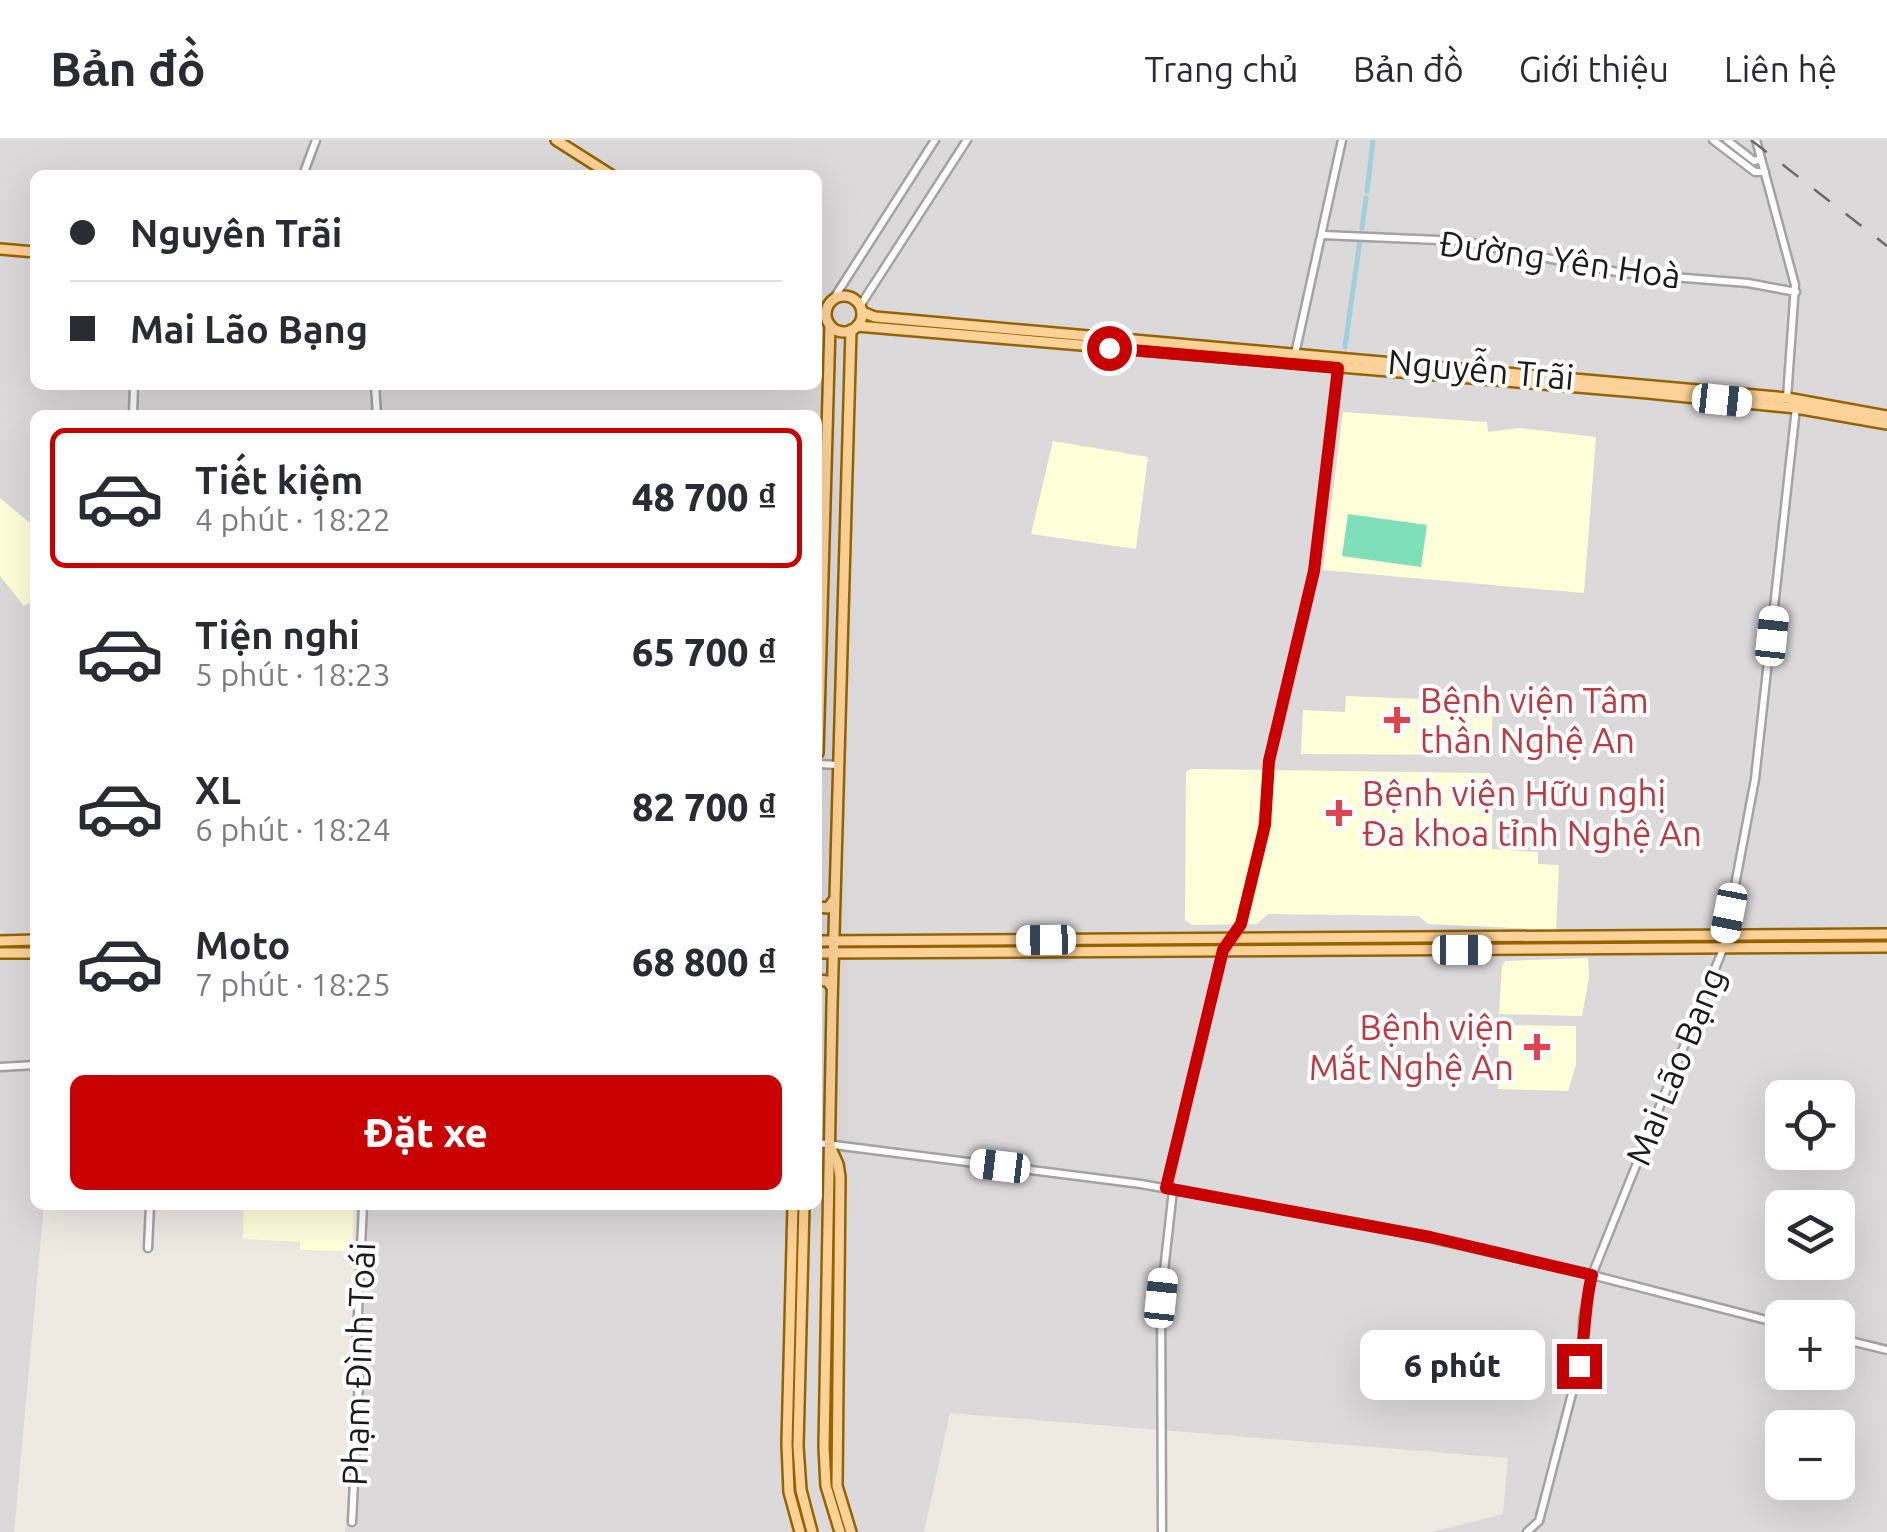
<!DOCTYPE html>
<html lang="vi">
<head>
<meta charset="utf-8">
<style>
	:root { --surface:#fff; --page:#f7f7f7; --text:#2b2b33; --muted:#7c7c81; --line:#e1e1e2; --accent:#c90000 }
	body { margin:0; font-family:Ubuntu,sans-serif; background:var(--page); color:var(--text); height:100vh; display:flex; flex-direction:column; font-size:38px; white-space:nowrap }
	* { box-sizing:border-box; margin:0 }
	p { font-size:32px; color:var(--muted) }
	.icon { flex:none; width:55px; height:55px; fill:none; stroke:currentColor; stroke-width:2; stroke-linecap:round; stroke-linejoin:round }
	.map { position:relative; flex:1; overflow:hidden }
	.drawer { position:absolute; left:30px; top:270px; width:792px; height:800px; display:flex; flex-direction:column; background:var(--surface); border-radius:15px; box-shadow:0 10px 40px #0002 }
	.drawer>* { flex:none }
	.top-card { position:absolute; left:30px; top:30px; width:792px; height:220px; border-radius:15px; box-shadow:0 10px 40px #0002; display:grid; align-content:center; height:220px; padding:0 40px; background:var(--surface) }
	.fabs { position:absolute; left:1765px; top:940px; display:grid; gap:20px }
	.fabs a { display:grid; place-items:center; width:90px; height:90px; border-radius:15px; background:var(--surface); box-shadow:0 10px 40px #0002; font-size:50px }
	.end { position:absolute; width:45px; height:45px; margin:-22px; border:12px solid #c90000; background:#fff; box-shadow:0 0 0 5px #fff }
	.from { border-radius:50% }
	.bubble { position:absolute; height:70px; border-radius:15px; background:var(--surface); box-shadow:0 10px 40px #0002; font-size:32px; font-weight:800; line-height:70px; text-align:center }
	.car { position:absolute; width:30px; height:60px; margin:-30px -15px; border-radius:12px; box-shadow:0 0 8px 2px #0007; background:linear-gradient(#fff 24%,#345 0 40%,#fff 0 76%,#345 0 86%,#fff 0) }
	.top-card b { display:flex; align-items:center; gap:35px; height:95px; font-size:38px }
	.top-card b+b { border-top:2px solid var(--line) }
	.top-card i { width:25px; height:25px; background:var(--text) }
	ul { padding:18px 0 0; list-style:none }
	li { display:flex; align-items:center; gap:30px; height:140px; margin:0 20px 15px; padding:0 20px; border:5px solid transparent; border-radius:15px }
	li div { flex:1 }
	li b { display:block; font-size:38px }
	li em { font-style:normal; font-weight:800 }
	li.current { border-color:var(--accent) }
	li>.icon { width:90px; height:90px; stroke-width:1.5 }
	.primary-button { display:flex; gap:20px; margin-top:auto; padding:20px 40px }
	.primary-button a { flex:1; height:115px; border-radius:15px; background:var(--accent); color:#fff; font-size:40px; font-weight:800; line-height:115px; text-align:center }
	header { display:flex; align-items:center; gap:60px; box-sizing:border-box; height:140px; padding:0 50px; background:var(--surface); border-bottom:2px solid var(--line) }
	header strong { font-size:48px }
	nav { display:flex; gap:55px; margin-inline-start:auto; font-size:35px }
	.map>svg:first-child { display:block }
</style>
</head>
<body>
<header>
<strong>Bản đồ</strong>
<nav><a>Trang chủ</a><a>Bản đồ</a><a>Giới thiệu</a><a>Liên hệ</a></nav>
</header>
<div class="map">
<svg width="1887" height="1392" viewBox="0 0 1887 1392">
	<rect width="100%" height="100%" fill="#eeeae2"/>
	<!-- residential -->
	<path fill="#dbd9d9" fill-rule="evenodd" d="M0,0H1887V1392H1432L1503,1374L1508,1318L950,1273L924,1392H345L367,1133L368,1065H818V275H35V1065H44L14,1392H0ZM35,35H818V245H35ZM1782,958H1838V1012H1782ZM1782,1068H1838V1122H1782ZM1782,1178H1838V1232H1782ZM1782,1288H1838V1342H1782Z"/>
	<!-- education -->
	<g fill="#ffffda">
		<polygon points="1343,272 1487,282 1488,292 1519,288 1596,297 1584,453 1323,430"/>
		<polygon points="1053,301 1148,317 1136,409 1031,394"/>
		<polygon points="0,358 35,387 35,460 24,466 0,436"/>
		<polygon points="1346,556 1493,562 1491,615 1301,614 1303,570 1345,572"/>
		<polygon points="1190,629 1489,633 1493,637 1492,709 1538,712 1538,724 1559,725 1556,790 1428,784 1419,776 1268,774 1257,784 1192,785 1185,780 1186,632"/>
		<polygon points="1588,818 1589,838 1582,876 1499,874 1502,826 1506,821"/>
		<polygon points="1503,885 1576,886 1576,925 1568,951 1498,949 1499,889"/>
		<polygon points="244,1065 354,1065 352,1111 300,1110 300,1102 243,1099"/>
	</g>
	<!-- pitch -->
	<polygon fill="#7edfba" points="1348,374 1427,385 1421,427 1342,416"/>
	<g fill="none" stroke-linecap="round" stroke-linejoin="round">
		<!-- canal -->
		<g stroke="#a1cfdd" stroke-width="5">
			<polyline points="1367,51 1373,0"/>
			<polyline points="1362,88 1366,58"/>
			<polyline points="1345,207 1360,100"/>
		</g>
		<!-- minor casing -->
		<g stroke="#a3a3a3" stroke-width="11">
			<g id="minor">
				<polyline points="1713,0 1755,32 1765,32"/>
				<polyline points="1727,0 1754,21 1761,19"/>
				<polyline points="1756,0 1795,145 1787,258"/>
				<polyline points="303,35 316,0"/>
				<polyline points="1323,95 1461,101 1622,133 1748,143 1796,152"/>
				<polyline points="834,158 935,0"/>
				<polyline points="860,166 967,0"/>
				<polyline points="1295,214 1342,0"/>
				<polyline points="375,245 377,275"/>
				<polyline points="133,275 134,245"/>
				<polyline points="818,624 838,625"/>
				<polyline points="0,927 35,925"/>
				<polyline points="818,1003 1141,1044 1384,1088 1592,1135 1782,1184"/>
				<polyline points="1166,1048 1223,810 1241,784 1263,693 1269,621 1314,431 1339,228"/>
				<polyline points="148,1108 150,1065"/>
				<polyline points="1838,1198 1887,1210"/>
				<polyline points="352,1382 360,1219 356,1216 363,1065"/>
				<polyline points="1162,1392 1161,1158 1173,1050"/>
				<polyline points="1527,1392 1539,1381 1583,1211 1583,1179 1592,1135 1723,809 1755,639 1796,268"/>
			</g>
		</g>
		<!-- major casing -->
		<g stroke="#956400" stroke-width="14">
			<g id="major">
				<polyline points="556,0 611,35"/>
				<polyline points="0,109 35,112"/>
				<circle cx="844" cy="174" r="18"/>
				<polyline points="862,172 875,177 1787,258 1887,276"/>
				<polyline points="857,186 1648,253 1796,268 1887,284"/>
				<polyline points="818,613 830,185"/>
				<polyline points="818,767 828,768 834,760"/>
				<polyline points="0,801 35,800"/>
				<polyline points="818,801 1887,794"/>
				<polyline points="0,813 35,813"/>
				<polyline points="818,813 1887,807"/>
				<polyline points="818,840 827,841 832,847"/>
				<polyline points="829,1004 838,1024 840,1037 837,1346 851,1392"/>
				<polyline points="793,1065 787,1304 789,1352 800,1392"/>
				<polyline points="804,1065 798,1306 801,1350 812,1392"/>
				<polyline points="840,1392 826,1346 824,1307 832,864 851,190"/>
			</g>
		</g>
		<!-- minor -->
		<use href="#minor" stroke="#fff" stroke-width="6"/>
		<!-- major -->
		<use href="#major" stroke="#fdd298" stroke-width="9"/>
		<!-- rail -->
		<polyline stroke="#6a6a6a" stroke-width="2.5" stroke-dasharray="20 20" stroke-linecap="butt" points="1751,0 1887,106"/>
	</g>
	<g fill="none" stroke-linecap="round" stroke-linejoin="round">
		<!-- route -->
		<path stroke="#c90000" stroke-width="12" d="M1109,208L1338,228L1314,431L1269,621L1265,685L1241,784L1223,810L1166,1048L1430,1097L1592,1135C1584,1165 1586,1196 1579,1226"/>
	</g>
	<!-- markers -->
	<g fill="#e0444e" stroke="#fff" stroke-width="4">
		<path d="M1392 565h10v10h10v10h-10v10h-10v-10h-10v-10h10z"/>
		<path d="M1334 658h10v10h10v10h-10v10h-10v-10h-10v-10h10z"/>
		<path d="M1532 892h10v10h10v10h-10v10h-10v-10h-10v-10h10z"/>
	</g>
	<g text-anchor="middle" dominant-baseline="central" stroke-width="8" stroke-linejoin="round" paint-order="stroke">
		<!-- street labels -->
		<g font-size="35" fill="#1c1c1c" stroke="#fff">
			<text transform="translate(1560 119) rotate(8)">Đường Yên Hoà</text>
			<text transform="translate(1481 229) rotate(5)">Nguyễn Trãi</text>
			<text transform="translate(1675 926) rotate(-68)">Mai Lão Bạng</text>
			<text transform="translate(358 1224) rotate(-88)">Phạm Đình Toái</text>
		</g>
		<!-- health labels -->
		<g font-size="35" fill="#be3a42" stroke="#fff" text-anchor="start">
			<text x="1420" y="560">Bệnh viện Tâm<tspan x="1420" dy="40">thần Nghệ An</tspan></text>
			<text x="1362" y="653">Bệnh viện Hữu nghị<tspan x="1362" dy="40">Đa khoa tỉnh Nghệ An</tspan></text>
			<text x="1514" y="887" text-anchor="end">Bệnh viện<tspan x="1514" dy="40">Mắt Nghệ An</tspan></text>
		</g>
	</g>
</svg>
<div class="fabs">
<a><svg class="icon" aria-label="locate" viewBox="0 0 24 24"><circle cx="12" cy="12" r="6"/><path d="M12 2v4M12 18v4M2 12h4M18 12h4"/></svg></a>
<a><svg class="icon" aria-label="layers" viewBox="0 0 24 24"><path d="M12 4l9 5-9 5-9-5zM3 14l9 5 9-5"/></svg></a>
<a>+</a>
<a>−</a>
</div>
<i class="end from" style="left:1109px;top:208px"></i>
<i class="end" style="left:1579px;top:1226px"></i>
<div class="bubble" style="left:1360px;top:1190px;width:185px">6 phút</div>
<i class="car" style="left:1722px;top:260px;rotate:96deg"></i>
<i class="car" style="left:1772px;top:496px;rotate:6deg"></i>
<i class="car" style="left:1729px;top:773px;rotate:191deg"></i>
<i class="car" style="left:1046px;top:800px;rotate:269deg"></i>
<i class="car" style="left:1462px;top:810px;rotate:90deg"></i>
<i class="car" style="left:1000px;top:1026px;rotate:277deg"></i>
<i class="car" style="left:1161px;top:1158px;rotate:6deg"></i>
<div class="top-card">
<b><i class="from"></i>Nguyên Trãi</b>
<b><i></i>Mai Lão Bạng</b>
</div>
<section class="drawer">
<ul>
<li class="current"><svg class="icon" aria-label="car" viewBox="0 0 24 24"><path d="M5 17H2v-5l4-1 3-4h7l3 4 3 1v5h-3M9 17h6M6 11h13"/><circle cx="7" cy="17" r="2"/><circle cx="17" cy="17" r="2"/></svg><div><b>Tiết kiệm</b><p>4 phút · 18:22</p></div><em>48 700 ₫</em></li>
<li><svg class="icon" aria-label="car" viewBox="0 0 24 24"><path d="M5 17H2v-5l4-1 3-4h7l3 4 3 1v5h-3M9 17h6M6 11h13"/><circle cx="7" cy="17" r="2"/><circle cx="17" cy="17" r="2"/></svg><div><b>Tiện nghi</b><p>5 phút · 18:23</p></div><em>65 700 ₫</em></li>
<li><svg class="icon" aria-label="car" viewBox="0 0 24 24"><path d="M5 17H2v-5l4-1 3-4h7l3 4 3 1v5h-3M9 17h6M6 11h13"/><circle cx="7" cy="17" r="2"/><circle cx="17" cy="17" r="2"/></svg><div><b>XL</b><p>6 phút · 18:24</p></div><em>82 700 ₫</em></li>
<li><svg class="icon" aria-label="car" viewBox="0 0 24 24"><path d="M5 17H2v-5l4-1 3-4h7l3 4 3 1v5h-3M9 17h6M6 11h13"/><circle cx="7" cy="17" r="2"/><circle cx="17" cy="17" r="2"/></svg><div><b>Moto</b><p>7 phút · 18:25</p></div><em>68 800 ₫</em></li>
</ul>
<div class="primary-button"><a>Đặt xe</a></div>
</section>
</div>
</body>
</html>
